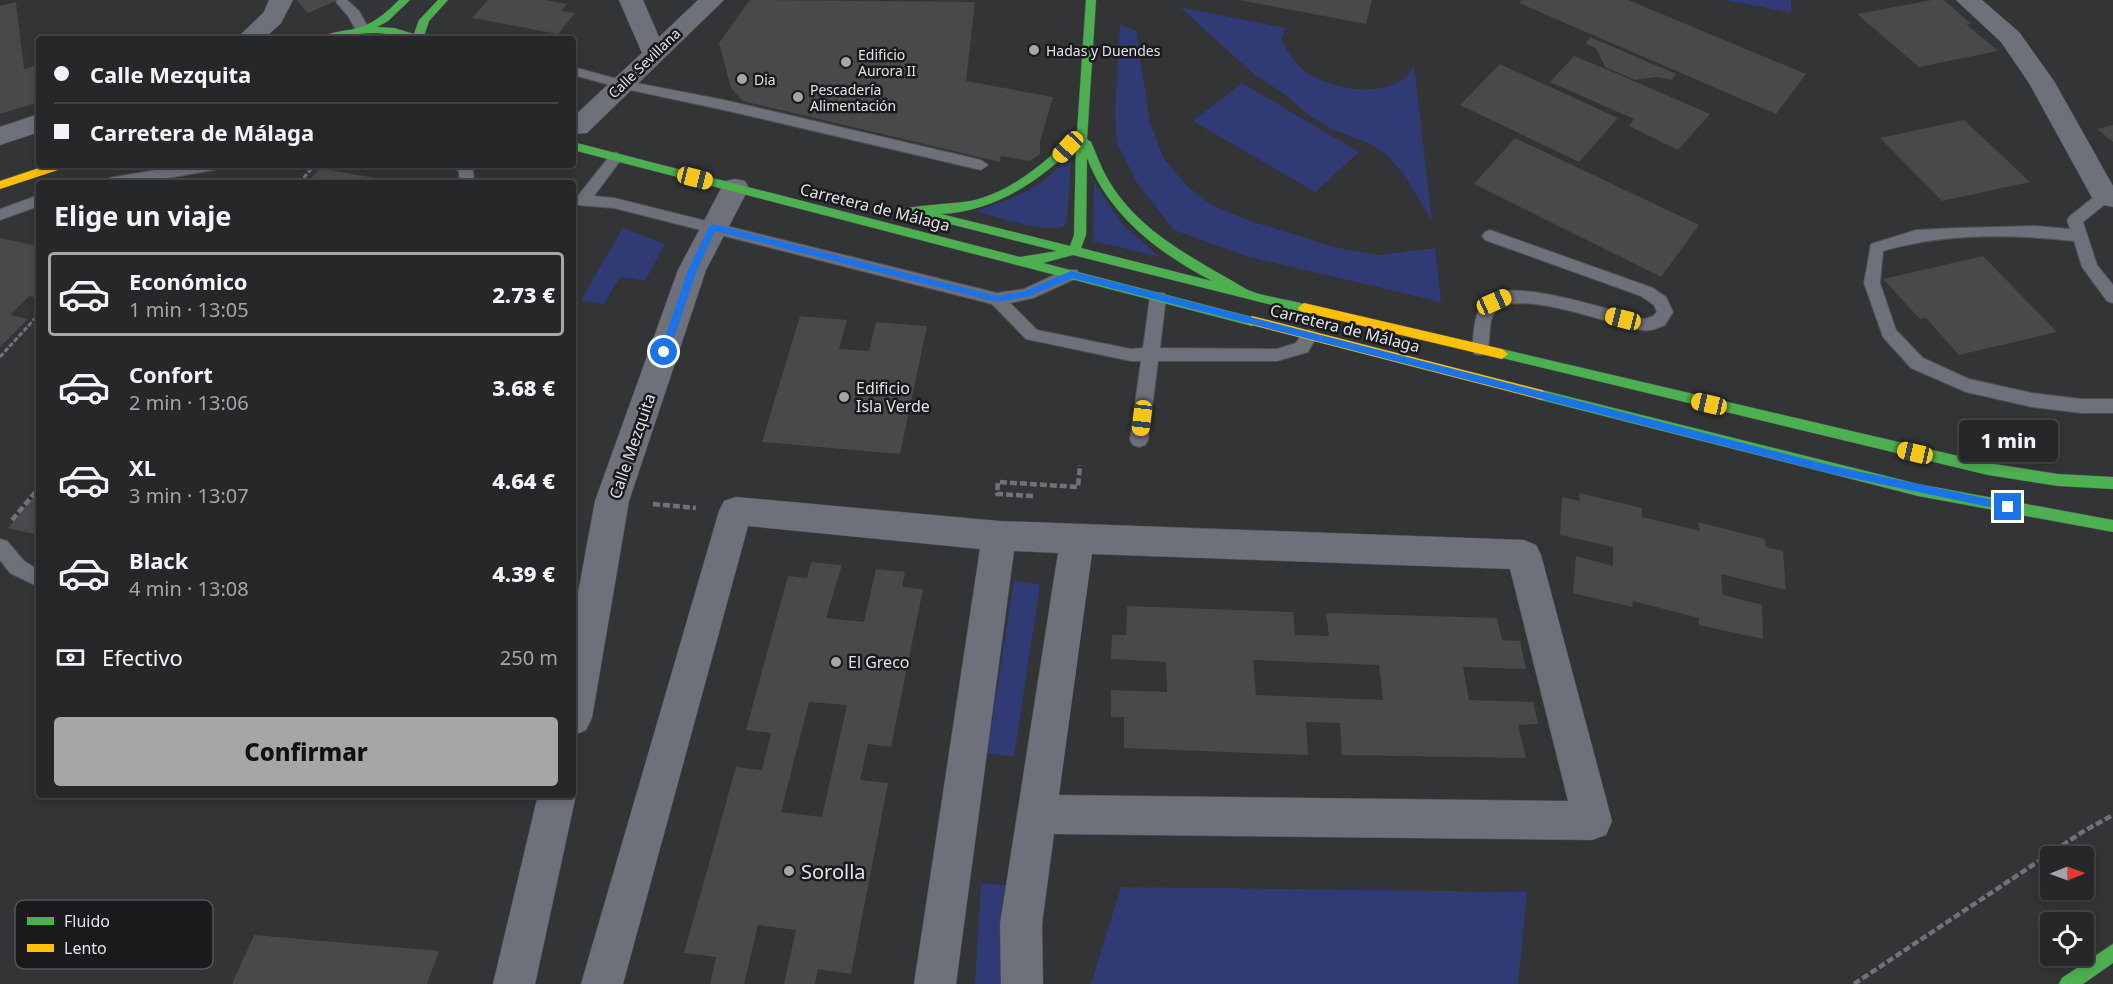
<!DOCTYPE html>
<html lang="es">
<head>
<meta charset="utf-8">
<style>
	:root { --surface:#262728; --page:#2e2f30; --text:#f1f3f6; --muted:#a4a5a8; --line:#424445; --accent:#a4a6a8 }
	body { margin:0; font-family:"Noto Sans",sans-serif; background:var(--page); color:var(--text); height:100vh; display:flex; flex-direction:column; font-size:22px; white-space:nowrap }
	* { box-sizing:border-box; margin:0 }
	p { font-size:20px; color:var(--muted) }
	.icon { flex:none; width:33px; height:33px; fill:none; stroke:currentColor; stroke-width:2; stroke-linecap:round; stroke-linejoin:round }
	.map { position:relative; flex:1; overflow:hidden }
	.panel { position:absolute; left:36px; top:180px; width:540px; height:618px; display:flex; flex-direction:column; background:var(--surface); border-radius:6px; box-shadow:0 3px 9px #0003,0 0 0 2px var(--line) }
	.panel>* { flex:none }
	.banner { position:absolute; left:36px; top:36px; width:540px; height:132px; border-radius:6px; box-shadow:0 3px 9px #0003,0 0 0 2px var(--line); display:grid; align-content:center; height:132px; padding:0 18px; background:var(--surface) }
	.needle { width:39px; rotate:89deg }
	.fabs { position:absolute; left:2040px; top:846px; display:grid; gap:12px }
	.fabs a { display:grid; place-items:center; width:54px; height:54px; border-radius:6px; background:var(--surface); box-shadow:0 3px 9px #0003,0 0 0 2px var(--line); font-size:30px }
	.end { position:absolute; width:27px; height:27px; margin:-14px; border:8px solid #1a73e8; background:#fff; box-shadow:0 0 0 3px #fff }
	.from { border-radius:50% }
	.bubble { position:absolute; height:42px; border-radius:6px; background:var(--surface); box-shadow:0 3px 9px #0003,0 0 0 2px var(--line); font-size:20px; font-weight:800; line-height:42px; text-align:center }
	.car { position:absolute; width:18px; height:36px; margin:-18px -9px; border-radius:8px; box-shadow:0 0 4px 2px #0007; background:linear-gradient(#f5c518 24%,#345 0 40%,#f5c518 0 76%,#345 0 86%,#f5c518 0) }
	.banner b { display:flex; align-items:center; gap:21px; height:57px; font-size:22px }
	.banner b+b { border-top:2px solid var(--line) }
	.banner i { width:15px; height:15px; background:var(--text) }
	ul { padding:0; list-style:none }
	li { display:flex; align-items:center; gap:18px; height:84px; margin:0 12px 9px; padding:0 6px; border:3px solid transparent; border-radius:6px }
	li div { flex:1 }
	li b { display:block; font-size:22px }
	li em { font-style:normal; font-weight:800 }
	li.selected { border-color:var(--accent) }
	li>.icon { width:54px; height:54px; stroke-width:1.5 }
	h2 { padding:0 18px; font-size:27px; line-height:72px }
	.pay { display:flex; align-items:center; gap:15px; height:66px; padding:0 18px; font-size:22px }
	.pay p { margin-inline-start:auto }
	.button { display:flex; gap:12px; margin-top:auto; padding:12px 18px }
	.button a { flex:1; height:69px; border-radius:6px; background:var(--accent); color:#111; font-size:24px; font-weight:800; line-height:69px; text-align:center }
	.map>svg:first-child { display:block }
</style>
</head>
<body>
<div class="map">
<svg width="2113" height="984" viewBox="0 0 2113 984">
	<rect width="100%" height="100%" fill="#323436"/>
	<!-- green -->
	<g fill="#303a75">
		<polygon points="1725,0 1791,0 1791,13"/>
		<path d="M1180,7L1286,28L1281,40C1287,51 1296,65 1307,73C1331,89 1381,98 1406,77C1409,74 1412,68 1414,65L1432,221L1407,179L1388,156L1371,144L1333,130L1311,117L1283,93L1255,75Z"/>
		<polygon points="1120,24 1136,31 1150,123 1164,159 1187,186 1210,204 1244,219 1334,247 1378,255 1435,248 1441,302 1246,256 1174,230 1137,183 1117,143 1115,112"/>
		<polygon points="1242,83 1359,152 1315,192 1193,121"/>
		<path d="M1072,151L1067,219L1066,225C1051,236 995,216 976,211C1019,195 1043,190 1072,151Z"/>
		<polygon points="1094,182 1123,225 1160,257 1093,241"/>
		<polygon points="623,228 665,244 645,281 620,277 604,304 581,300"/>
		<polygon points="1014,581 1040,584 1014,757 987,753"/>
		<polygon points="981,884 1006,885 1001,984 975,984"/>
		<polygon points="1121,887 1527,892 1518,984 1091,984"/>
	</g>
	<!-- building -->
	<g fill="#47494b" fill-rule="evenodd">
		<polygon points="296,0 338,0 308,13"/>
		<polygon points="488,0 545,0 567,4 561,11 575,13 558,34 472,18"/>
		<polygon points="750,0 975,2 966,81 1053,97 1040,141 1040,154 1030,161 1001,156 1000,162 743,101 731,88 719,43"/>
		<polygon points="1239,0 1372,0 1366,24"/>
		<polygon points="1522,0 1628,0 1806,74 1776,114 1519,3"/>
		<polygon points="1932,0 1944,0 1971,24 1966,24 1998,51 1919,67 1857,14"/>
		<polygon points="16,2 24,69 39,64 39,102 0,114 0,6"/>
		<polygon points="1590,37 1676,74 1672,80 1657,77 1635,80 1605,67 1596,48 1586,44"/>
		<polygon points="1574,56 1620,75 1710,114 1678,150 1629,126 1634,119 1550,82"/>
		<polygon points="1500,64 1618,118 1579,162 1460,105"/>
		<polygon points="1964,120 2030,182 1942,201 1880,138"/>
		<polygon points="2113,125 2113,142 2097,129"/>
		<polygon points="1515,138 1699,225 1661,277 1474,184"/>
		<polygon points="320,168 397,182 397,183 307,183"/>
		<polygon points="0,238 39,246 39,298 29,296 10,315 28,319 0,347"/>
		<polygon points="1983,256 2057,332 1959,355 1926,318 1920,319 1883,279"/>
		<polygon points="800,316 847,320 839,349 869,351 876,322 927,326 900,454 762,442"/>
		<polygon points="39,491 39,535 8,528"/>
		<polygon points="1579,493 1642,508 1642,517 1700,531 1698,522 1765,539 1766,547 1783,551 1786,590 1721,574 1723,595 1762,605 1763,639 1699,625 1699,618 1633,601 1632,607 1573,593 1576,556 1613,566 1613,547 1560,535 1562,497 1580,501"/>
		<path d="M811,562L842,565L826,618L864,622L876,569L905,572L902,587L923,589L891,747L868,744L860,780L888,783L851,974L818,969L815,984H784L796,930L758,925L744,984H710L716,957L684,953L736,767L762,770L771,733L746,730L788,576L807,578ZM809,702L847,705L822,817L781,812Z"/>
		<path d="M1127,606L1293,612L1295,635L1329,636L1326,613L1497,618L1502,640L1520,641L1526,669L1463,667L1469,700L1533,702L1538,724L1518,725L1526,758L1342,755L1340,723L1306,722L1308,755L1124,748V717H1111V690L1167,692L1166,662L1111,659L1112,635H1126ZM1253,660L1379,665L1383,700L1256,695Z"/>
		<polygon points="254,935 439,951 427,984 232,984"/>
	</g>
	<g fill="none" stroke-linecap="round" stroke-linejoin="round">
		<!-- lane casing -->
		<g stroke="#4f5051" stroke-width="2">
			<g id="lane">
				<polygon points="337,0 347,0 359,11 369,29 367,32 357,32 348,16 336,2"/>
				<polygon points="573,67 621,80 724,100 981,160 988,165 981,170 724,110 621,88 573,75"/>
				<polygon points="616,152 623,157 594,196 614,198 997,293 1024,289 1065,270 1077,270 1079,274 1077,278 1033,298 1010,303 1037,330 1131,349 1143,348 1150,297 1152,293 1164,293 1166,297 1160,348 1277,349 1296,343 1303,332 1309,330 1315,332 1317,336 1308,352 1277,361 1158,361 1148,440 1145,445 1139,447 1133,445 1130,440 1141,361 1131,361 1026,339 992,304 614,208 577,205 574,201 577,197 611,154"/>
				<polygon points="185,165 221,165 214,170 139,183 102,183 109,178"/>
				<polygon points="454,165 469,165 473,171 474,183 460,183 459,172"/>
				<path d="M2105,191L2110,192L2112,196L2110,200L2083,222L2097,265L2113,285V303L2107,301L2082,267L2074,241C2011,234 1944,233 1883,251L1880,283L1896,330L1923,358L1969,379L2032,393L2081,399H2113V413H2081L2032,407L1966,392L1911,368L1883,337L1864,283L1871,244L1916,230L1956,228L2036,226L2070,229L2067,220L2070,216L2100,192Z"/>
				<polygon points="39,195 39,206 0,220 0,209"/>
				<path d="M1490,230L1653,288L1666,297L1673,312L1665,325C1658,328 1649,332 1642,330C1613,326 1513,285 1494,313C1487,324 1492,341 1486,354L1480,355L1474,354L1472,349C1474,335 1473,317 1482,305C1487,298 1497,292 1506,291C1541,287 1609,310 1645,319L1653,316L1657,312L1654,305L1641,296L1485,240L1482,236L1485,232Z"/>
				<polygon points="0,539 7,541 24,561 39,570 39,587 10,573 0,560"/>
			</g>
		</g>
		<!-- street casing -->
		<g stroke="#4f5051" stroke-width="1">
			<g id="street">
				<polygon points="269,0 293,0 281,23 264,39 236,39 264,12"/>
				<polygon points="619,0 643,0 659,37 698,0 724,0 587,133 573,134 573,117 642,53"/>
				<polygon points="1956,0 1982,0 2019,32 2054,81 2113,186 2113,207 2095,203 2029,83 2001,42"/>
				<polygon points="39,114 39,132 0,145 0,127"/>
				<polygon points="735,179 745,181 749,188 706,270 629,501 592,718 586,730 573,736 573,620 595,501 678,270 725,181"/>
				<path d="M736,497L999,521L1524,540L1536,545L1541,555L1612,821L1606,835L1592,840L1054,834L1042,924L1043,984H1001L1000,924L1058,553L1014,551L956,984H914L980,549L748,526L623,984H581L719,511L724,501ZM1092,554L1510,569L1568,801L1059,795Z"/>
				<polygon points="573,787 576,795 535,984 493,984 538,795 573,795"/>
			</g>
		</g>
		<!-- fast casing -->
		<g stroke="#4f5051" stroke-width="1">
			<g id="fast">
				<path d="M399,0H410L388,21L377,27L394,28L414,34L419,20L438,0H448L429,21L423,39C405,39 389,32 372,33C354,33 338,39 320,39C331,30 348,32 361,27C376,22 388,11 399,0Z"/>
				<path d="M1086,0H1096L1087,139L1091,142C1096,153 1100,165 1106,176C1137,232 1194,258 1246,289C1259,296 1292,300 1308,305L1310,308L1308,311L1304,313L1073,255L1043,263L1256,318L1258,321L1252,326L573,150V142L1020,257L1057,251L922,217C918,216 905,214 903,210C908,205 961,204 975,200C1016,189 1048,160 1077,131ZM1076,144L1074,235L1070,246L941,214C994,211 1040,182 1076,144ZM1087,158C1109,216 1159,253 1212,281L1081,248L1086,235Z"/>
				<polygon points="1502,349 1988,463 2058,474 2113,477 2113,489 2058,486 1988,475 1498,357 1496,354"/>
				<polygon points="1542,390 1918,484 2113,520 2113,532 1918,496 1537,399 1536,395 1537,391"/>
				<polygon points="2113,944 2113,963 2083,984 2059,984 2062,978"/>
			</g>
		</g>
		<!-- slow casing -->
		<g stroke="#4f5051" stroke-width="1">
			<g id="slow">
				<polygon points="48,165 65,165 64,168 0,189 0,181"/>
				<polygon points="1304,303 1502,349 1508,354 1502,359 1300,311 1298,308"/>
				<polygon points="1252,316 1542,390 1548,395 1542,400 1248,324 1246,321"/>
			</g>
		</g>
		<!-- path-far1 -->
		<g stroke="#707278" stroke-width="3" stroke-dasharray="5 2" stroke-linecap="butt">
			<polyline points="299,183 315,165"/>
			<polyline points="0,357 39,314"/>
		</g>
		<!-- path -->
		<g stroke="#707278" stroke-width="4.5" stroke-dasharray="7 3" stroke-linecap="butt">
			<polyline points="1033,496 997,494 998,482 1078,487 1080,465"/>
			<polyline points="653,504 696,508"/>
			<polyline points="12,520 39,488"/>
			<polyline points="1854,984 2084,831 2113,815"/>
		</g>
		<!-- lane -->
		<use href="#lane" fill="#6e707a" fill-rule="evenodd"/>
		<!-- street -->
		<use href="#street" fill="#6e707a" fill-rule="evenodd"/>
		<!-- fast -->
		<use href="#fast" fill="#4caf50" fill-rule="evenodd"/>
		<!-- slow -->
		<use href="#slow" fill="#ffc107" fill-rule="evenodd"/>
	</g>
	<!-- route -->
	<polygon fill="#1a73e8" points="713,224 997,296 1025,291 1071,271 1833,466 2008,503 2013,507 2008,511 1833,474 1072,278 1030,296 997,302 715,231 697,270 669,352 664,355 661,354 660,352 688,270 709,227"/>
	<!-- markers -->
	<g fill="#a4a6a8" stroke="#1a1a1d" stroke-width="2">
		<circle cx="1034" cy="50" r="6"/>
		<circle cx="846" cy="62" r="6"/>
		<circle cx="742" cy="79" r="6"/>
		<circle cx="798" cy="97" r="6"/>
		<circle cx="844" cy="397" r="6"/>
		<circle cx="836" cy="662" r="6"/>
		<circle cx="789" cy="871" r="6"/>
	</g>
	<g text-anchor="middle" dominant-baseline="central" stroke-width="5" stroke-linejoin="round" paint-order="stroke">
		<!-- far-poi labels -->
		<g font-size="14" fill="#e2e3e6" stroke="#1a1a1d" text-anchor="start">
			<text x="1046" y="50">Hadas y Duendes</text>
			<text x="858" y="54">Edificio<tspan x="858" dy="16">Aurora II</tspan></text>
			<text x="754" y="79">Dia</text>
			<text x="810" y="89">Pescadería<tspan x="810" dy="16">Alimentación</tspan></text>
		</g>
		<!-- far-street labels -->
		<g font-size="14" fill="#e2e3e6" stroke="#1a1a1d">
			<text transform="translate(644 63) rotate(-44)">Calle Sevillana</text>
		</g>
		<!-- street labels -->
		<g font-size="16" fill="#e2e3e6" stroke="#1a1a1d">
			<text transform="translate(875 207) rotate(14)">Carretera de Málaga</text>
			<text transform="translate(1345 328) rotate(14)">Carretera de Málaga</text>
			<text transform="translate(632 446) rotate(-71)">Calle Mezquita</text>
		</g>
		<!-- poi labels -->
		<g font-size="16" fill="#e2e3e6" stroke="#1a1a1d" text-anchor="start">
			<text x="856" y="388">Edificio<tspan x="856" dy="18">Isla Verde</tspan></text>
			<text x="848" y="662">El Greco</text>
		</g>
		<!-- near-poi labels -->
		<g font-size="20" fill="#e2e3e6" stroke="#1a1a1d" text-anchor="start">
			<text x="801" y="871">Sorolla</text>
		</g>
	</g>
	<!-- legend -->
	<rect x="15" y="900" width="198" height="69" rx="9" fill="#1a1a1d" stroke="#565659" stroke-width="1.5"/>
	<rect x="27" y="917" width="27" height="8" fill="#4caf50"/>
	<rect x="27" y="944" width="27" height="8" fill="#ffc107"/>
	<g font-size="16" fill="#e2e3e6">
		<text x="64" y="927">Fluido</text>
		<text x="64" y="954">Lento</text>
	</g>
</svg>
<div class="fabs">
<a><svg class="needle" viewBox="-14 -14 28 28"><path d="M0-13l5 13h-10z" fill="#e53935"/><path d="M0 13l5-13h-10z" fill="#a4a5a8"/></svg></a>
<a><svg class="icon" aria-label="locate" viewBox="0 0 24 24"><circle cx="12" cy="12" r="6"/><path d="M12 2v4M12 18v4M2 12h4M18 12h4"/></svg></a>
</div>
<i class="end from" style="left:664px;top:352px"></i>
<i class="end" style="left:2008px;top:507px"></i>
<div class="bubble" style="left:1959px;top:420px;width:99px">1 min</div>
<i class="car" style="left:1068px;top:147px;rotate:223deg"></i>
<i class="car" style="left:695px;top:178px;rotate:104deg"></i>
<i class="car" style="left:1494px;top:302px;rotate:66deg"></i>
<i class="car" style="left:1623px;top:319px;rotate:284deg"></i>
<i class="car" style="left:1709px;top:404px;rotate:283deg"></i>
<i class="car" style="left:1142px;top:418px;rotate:187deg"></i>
<i class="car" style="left:1915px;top:453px;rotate:283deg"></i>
<div class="banner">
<b><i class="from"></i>Calle Mezquita</b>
<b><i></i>Carretera de Málaga</b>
</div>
<section class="panel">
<h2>Elige un viaje</h2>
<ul>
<li class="selected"><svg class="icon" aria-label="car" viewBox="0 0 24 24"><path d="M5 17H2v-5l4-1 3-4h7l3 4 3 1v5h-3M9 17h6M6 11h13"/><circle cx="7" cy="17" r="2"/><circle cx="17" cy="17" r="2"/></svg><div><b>Económico</b><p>1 min · 13:05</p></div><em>2.73 €</em></li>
<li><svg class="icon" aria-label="car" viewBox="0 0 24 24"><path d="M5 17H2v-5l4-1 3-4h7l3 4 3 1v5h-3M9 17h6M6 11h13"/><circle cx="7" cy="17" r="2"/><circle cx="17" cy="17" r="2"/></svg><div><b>Confort</b><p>2 min · 13:06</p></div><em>3.68 €</em></li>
<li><svg class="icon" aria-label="car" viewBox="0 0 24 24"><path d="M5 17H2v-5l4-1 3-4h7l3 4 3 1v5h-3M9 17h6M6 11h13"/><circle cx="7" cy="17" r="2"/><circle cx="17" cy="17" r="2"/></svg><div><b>XL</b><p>3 min · 13:07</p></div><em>4.64 €</em></li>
<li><svg class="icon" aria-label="car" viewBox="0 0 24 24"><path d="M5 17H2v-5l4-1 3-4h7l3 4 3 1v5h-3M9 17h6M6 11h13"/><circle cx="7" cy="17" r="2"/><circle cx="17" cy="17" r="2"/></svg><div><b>Black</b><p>4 min · 13:08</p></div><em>4.39 €</em></li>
</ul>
<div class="pay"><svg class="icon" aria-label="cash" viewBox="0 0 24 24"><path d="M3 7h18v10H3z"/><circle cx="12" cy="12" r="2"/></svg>Efectivo<p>250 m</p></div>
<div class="button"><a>Confirmar</a></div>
</section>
</div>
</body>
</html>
